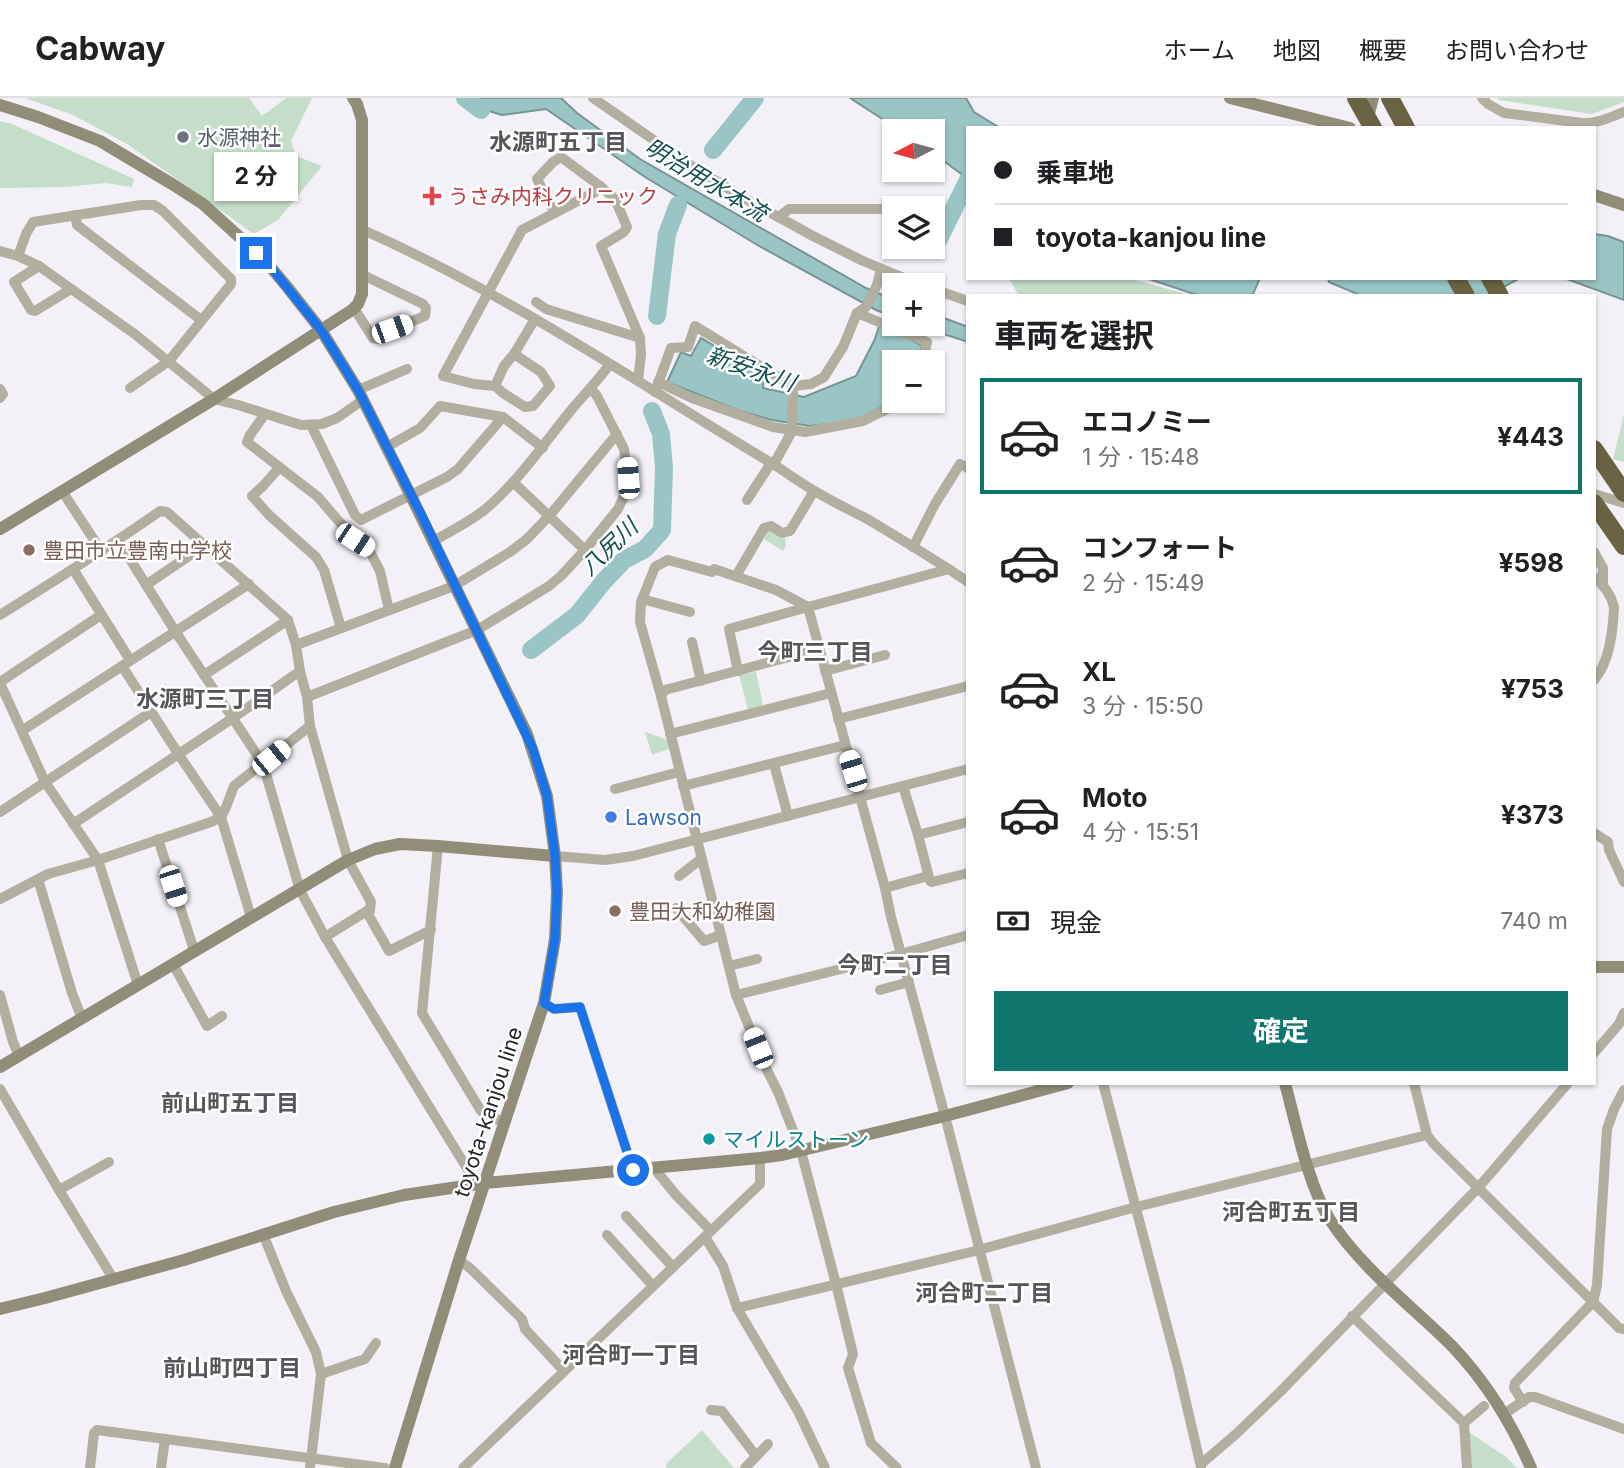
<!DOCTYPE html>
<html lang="ja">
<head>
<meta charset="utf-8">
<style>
	:root { --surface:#fff; --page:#f6f6f6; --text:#202124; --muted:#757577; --line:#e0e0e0; --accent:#0f766e }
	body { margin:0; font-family:Inter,"Noto Sans JP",sans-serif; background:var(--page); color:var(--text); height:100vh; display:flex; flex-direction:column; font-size:26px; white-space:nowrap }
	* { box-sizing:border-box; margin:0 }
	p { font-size:23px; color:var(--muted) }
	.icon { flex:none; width:38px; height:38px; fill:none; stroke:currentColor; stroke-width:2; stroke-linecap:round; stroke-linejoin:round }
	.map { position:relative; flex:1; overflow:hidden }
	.side { position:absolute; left:966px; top:196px; width:630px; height:791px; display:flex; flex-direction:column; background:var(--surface); border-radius:0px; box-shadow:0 2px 5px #0004 }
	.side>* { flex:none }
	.banner { position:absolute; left:966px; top:28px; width:630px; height:154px; border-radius:0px; box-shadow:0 2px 5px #0004; display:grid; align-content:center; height:154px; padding:0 28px; background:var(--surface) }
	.needle { width:46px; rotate:264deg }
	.buttons { position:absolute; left:882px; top:21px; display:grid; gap:14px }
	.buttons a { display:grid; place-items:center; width:63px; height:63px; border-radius:0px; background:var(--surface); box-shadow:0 2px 5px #0004; font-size:35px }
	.end { position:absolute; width:32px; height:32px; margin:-16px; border:9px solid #1a73e8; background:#fff; box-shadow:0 0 0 4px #fff }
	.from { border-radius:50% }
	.bubble { position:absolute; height:49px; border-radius:0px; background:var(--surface); box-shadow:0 2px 5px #0004; font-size:23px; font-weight:700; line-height:49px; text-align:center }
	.car { position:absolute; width:21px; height:42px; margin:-21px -10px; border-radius:9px; box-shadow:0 0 5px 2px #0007; background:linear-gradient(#fff 24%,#345 0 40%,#fff 0 76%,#345 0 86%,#fff 0) }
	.banner b { display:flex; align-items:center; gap:24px; height:66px; font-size:26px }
	.banner b+b { border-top:2px solid var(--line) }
	.banner i { width:18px; height:18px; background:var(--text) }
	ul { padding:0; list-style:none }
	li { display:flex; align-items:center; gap:21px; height:116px; margin:0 14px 10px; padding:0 14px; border:4px solid transparent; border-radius:0px }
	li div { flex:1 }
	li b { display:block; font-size:26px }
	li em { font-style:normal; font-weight:700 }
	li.selected { border-color:var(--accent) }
	li>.icon { width:63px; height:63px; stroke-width:1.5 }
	h2 { padding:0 28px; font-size:32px; line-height:84px }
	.pay { display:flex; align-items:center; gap:18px; height:77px; padding:0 28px; font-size:26px }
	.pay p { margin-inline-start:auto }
	.action { display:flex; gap:14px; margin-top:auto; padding:14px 28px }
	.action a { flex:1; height:80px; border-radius:0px; background:var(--accent); color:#fff; font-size:28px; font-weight:700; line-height:80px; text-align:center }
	header { display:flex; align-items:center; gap:42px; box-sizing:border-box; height:98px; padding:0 35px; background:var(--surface); border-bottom:2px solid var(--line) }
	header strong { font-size:33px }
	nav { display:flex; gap:38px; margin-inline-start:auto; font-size:24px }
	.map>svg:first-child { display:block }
</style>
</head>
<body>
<header>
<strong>Cabway</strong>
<nav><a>ホーム</a><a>地図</a><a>概要</a><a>お問い合わせ</a></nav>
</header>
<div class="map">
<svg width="1624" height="1370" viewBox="0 0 1624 1370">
	<rect width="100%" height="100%" fill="#f3f1f7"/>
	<!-- green -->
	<g fill="#c4dec9">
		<polygon points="25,0 249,0 262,18 286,0 312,0 291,43 296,58 322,68 278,122 254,136 127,46 73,17"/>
		<polygon points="1497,0 1624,0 1624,4 1592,16 1499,2"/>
		<polygon points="0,23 12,26 134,81 132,89 106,85 65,89 0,90"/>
		<polygon points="1009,180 1128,180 1193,198 1019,198"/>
		<polygon points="1624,316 1624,364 1613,361"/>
		<polygon points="771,434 780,440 785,439 786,448 783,453 764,441 767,435"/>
		<polygon points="756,574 763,607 748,611 739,577"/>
		<polygon points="645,634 668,642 671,650 652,657"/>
		<polygon points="702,1332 734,1370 666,1370 667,1365"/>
		<polygon points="1469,1334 1506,1359 1517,1370 1472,1370"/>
	</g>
	<!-- water -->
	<g fill="#9ac5c5" stroke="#779595" stroke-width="2">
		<polygon points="472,0 561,0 577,15 640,61 866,190 894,202 894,219 876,212 759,148 645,79 546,11 502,17 489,13"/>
		<polygon points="850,0 966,0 974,14 1000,30 968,30 968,81 933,55 933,33 901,33"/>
		<polygon points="1594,136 1608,138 1624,144 1624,202 1564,180 1594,180"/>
		<polygon points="1146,180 1260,180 1253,196 1247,198 1200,198"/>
		<polygon points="1328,180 1520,180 1487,198 1362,198 1329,184"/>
		<polygon points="933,216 968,229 968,244 912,226 933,226"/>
		<polygon points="879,228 906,239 922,248 916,264 894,264 894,300 889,305 855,323 810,328 772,322 740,313 667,284 681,254 691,258 701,240 764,278 763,290 804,299 856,278 875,241"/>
	</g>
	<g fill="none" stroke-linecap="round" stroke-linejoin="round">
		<!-- river -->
		<g stroke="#9ac5c5" stroke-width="18">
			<polyline points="465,0 481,12"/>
			<polyline points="713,52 755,0"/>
			<polyline points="939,141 968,82"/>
			<polyline points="657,218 667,136 678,107"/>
			<polyline points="531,552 577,517 604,483 624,462 645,451 662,432 664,370 661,336 652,313"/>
		</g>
		<!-- street -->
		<g stroke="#b2aea0" stroke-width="10">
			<polyline points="593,0 687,65 742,99 813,138 863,163 921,187"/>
			<path d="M1482,0L1488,6L1504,15L1582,25C1597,26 1610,19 1624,14"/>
			<polyline points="555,115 537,81 553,64 561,59 600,88"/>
			<polyline points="75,117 77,127 201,222"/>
			<polyline points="779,119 789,111 894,111"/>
			<path d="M363,132C508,196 638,285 773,366C786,374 799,384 813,392C831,403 850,412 869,422C902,442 936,462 968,484"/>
			<polyline points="0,153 18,158 39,168 136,237 214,301 238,307 301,327 322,326 337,320 363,302"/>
			<polyline points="18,158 26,136 33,124 141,107 154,107 163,113 231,181 231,186 169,263 130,290"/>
			<polyline points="39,168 14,184 31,212 35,213 71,191"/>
			<polyline points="933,191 968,203"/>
			<polyline points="536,204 546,211 640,240"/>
			<polyline points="354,210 373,240 378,241 387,233 425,218 426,210 423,206 363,177"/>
			<polyline points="857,215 927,244 923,264"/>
			<polyline points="535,221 514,256 541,274 550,288 533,308 525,309 503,295 495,288 474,286 443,278 522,132 595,94 600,88 615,101 627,129 624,134 601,148 640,240 641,257 638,282"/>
			<polyline points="658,284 692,300 773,329 805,334 863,323 893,308 899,303"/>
			<polyline points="495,288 504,268 514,256"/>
			<polyline points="0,291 3,296 0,300"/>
			<polyline points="358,292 407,271"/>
			<polyline points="655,294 671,250 688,249 695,228 793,288 811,286 824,279 843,249 857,215 866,209 877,187 881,171"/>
			<polyline points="265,316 250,337 247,344 318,399 355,442 368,450 380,473 389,512"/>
			<polyline points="311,327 355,417 361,422 447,379 458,371 503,319"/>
			<polyline points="387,349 420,330 440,308 503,319 543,350"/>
			<polyline points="774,366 792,333 793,288"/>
			<polyline points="279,370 263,388 252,398 269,417 316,459 324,472 341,530"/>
			<polyline points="513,384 585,452"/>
			<polyline points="62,393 102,454"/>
			<polyline points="1594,396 1624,405"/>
			<polyline points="747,402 771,365"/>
			<polyline points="118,442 175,533 263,666 300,792 325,839 468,1072"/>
			<path d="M434,443C452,432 472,423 488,409C521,380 545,344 572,311C585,296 598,282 610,266"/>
			<polyline points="913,449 935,406 960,366 968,370"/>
			<polyline points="1594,454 1603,470 1603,485"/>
			<polyline points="73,471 130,562"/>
			<polyline points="949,471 808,509 885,790 891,819 945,1018 1036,1370"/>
			<polyline points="736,478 764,430 771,428 782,435 790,433 814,393"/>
			<path d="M1594,479C1604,487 1611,497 1614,509C1613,532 1610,564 1594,582"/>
			<polyline points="146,487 205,447"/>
			<polyline points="642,501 690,514"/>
			<path d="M0,517C54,483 108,450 160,413L167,414L288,522L296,547L300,573L307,599L310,628L348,762L371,804L369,818L389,853L431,832"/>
			<polyline points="692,544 701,583"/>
			<polyline points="296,547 454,488 510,454 527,441 550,417 617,336"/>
			<polyline points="819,551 665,592 661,598 736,897 767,972 778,994 801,1053 836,1186 853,1256 848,1270 871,1345 897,1370"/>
			<polyline points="122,568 179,657 221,719 251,819"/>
			<polyline points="738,573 729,531 808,509"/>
			<polyline points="825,573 885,557"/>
			<polyline points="204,577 288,522"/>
			<polyline points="0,584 101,517"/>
			<polyline points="0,585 45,684 98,762 138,887"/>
			<polyline points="661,598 640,524 641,504 655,469 668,462 712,474 714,471 776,492 808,509"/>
			<polyline points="307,599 477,532 549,488 561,478 585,452 618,411 625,396 628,380 624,351 597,298 591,291"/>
			<polyline points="838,621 968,588"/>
			<polyline points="23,632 249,486"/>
			<polyline points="670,636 831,595"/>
			<polyline points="774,666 788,718"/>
			<polyline points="683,688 845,647"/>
			<polyline points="903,688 918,737 930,783 932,784 968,775"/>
			<polyline points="615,691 679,674"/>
			<polyline points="0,714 151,614"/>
			<polyline points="73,726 233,620 300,573"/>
			<polyline points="1594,735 1608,744 1609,752 1624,784"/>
			<polyline points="918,737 968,724"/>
			<polyline points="158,741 194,852"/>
			<polyline points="438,748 422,915 481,1013 504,1025"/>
			<polyline points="555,758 605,762 633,758 968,671"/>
			<polyline points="679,778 701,761"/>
			<polyline points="38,781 72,895 82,921"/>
			<polyline points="885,790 928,778"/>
			<polyline points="0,801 48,776 98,762 211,724 221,719 226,709 234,688 310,628"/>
			<polyline points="676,810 704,843 721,837"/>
			<polyline points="325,839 370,811"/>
			<polyline points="173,866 207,928 222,918"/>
			<polyline points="729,868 757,861"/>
			<polyline points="880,892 909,884"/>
			<polyline points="0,897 13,944 19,958"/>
			<polyline points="736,897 901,856 968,837"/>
			<polyline points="544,905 554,911 580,909 633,1072"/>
			<polyline points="1594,955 1619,926 1624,915"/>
			<polyline points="1103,985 1178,1270 1201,1369"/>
			<polyline points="1414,985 1427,1037 1434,1046 1593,1204 1515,1285 1514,1290 1523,1304"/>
			<polyline points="0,991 59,1092 114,1182"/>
			<polyline points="1624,992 1614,1011 1607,1031 1597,1187 1593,1204 1619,1230 1624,1231"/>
			<polyline points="654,1070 676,1097 711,1133"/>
			<polyline points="59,1092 109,1064"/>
			<polyline points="626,1118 673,1169"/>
			<polyline points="263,1136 286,1193 316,1254 321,1276 310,1370"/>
			<polyline points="607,1137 653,1188"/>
			<polyline points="705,1139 723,1168 737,1210 799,1315 825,1370"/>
			<polyline points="459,1162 471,1171 522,1221 525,1231 564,1273"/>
			<polyline points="737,1210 971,1154 1136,1109 1427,1037"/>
			<polyline points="1352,1218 1464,1325"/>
			<polyline points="321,1276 365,1261 376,1245"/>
			<polyline points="711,1312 722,1313 756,1358"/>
			<polyline points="1504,1316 1529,1299 1535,1299 1624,1331"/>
			<polyline points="1201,1366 1236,1336 1281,1293 1478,1090 1568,985"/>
			<polyline points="90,1370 94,1335 97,1332 385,1370"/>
			<polyline points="161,1370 165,1341"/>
			<polyline points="463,1370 760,1086 760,1060"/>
			<polyline points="745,1370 768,1346"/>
			<polyline points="1467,1370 1464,1325 1484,1308"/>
		</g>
		<!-- secondary -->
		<g stroke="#928d78" stroke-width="12">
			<polyline points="1230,0 1350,30"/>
			<polyline points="0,7 38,19 100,43 172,86 203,106 256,154 273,172 288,190 321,232 358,292 411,398 527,636 547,698 555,758 557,794 555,841 544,905 459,1162 395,1370"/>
			<polyline points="1367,23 1373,0"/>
			<polyline points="1594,97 1624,107"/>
			<polyline points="0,431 214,301 352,212 358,206 362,196 362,22 357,6 353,0"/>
			<polyline points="1594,869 1624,869"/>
			<polyline points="0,969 348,762 375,751 400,746 438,748 555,758"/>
			<path d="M1285,985C1296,1026 1308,1087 1330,1122C1363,1172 1411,1207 1453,1249C1486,1284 1512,1326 1531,1370"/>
			<polyline points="0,1211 45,1200 184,1162 334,1114 404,1097 485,1085 760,1060 782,1057 945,1018 1068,985"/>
		</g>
		<!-- highway -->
		<g stroke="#696243" stroke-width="18">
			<polyline points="1356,0 1373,30"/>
			<polyline points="1390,0 1406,30"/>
			<polyline points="1456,180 1466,198"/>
			<polyline points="1490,180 1500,198"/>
			<polyline points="1594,351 1624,395"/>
			<polyline points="1594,405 1624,448"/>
		</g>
	</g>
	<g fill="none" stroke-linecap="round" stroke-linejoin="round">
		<!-- route -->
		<polyline stroke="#1a73e8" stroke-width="9" points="256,155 273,172 321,232 358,292 423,420 533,651 547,698 555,758 557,794 555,841 544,905 554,911 580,909 633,1072"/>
	</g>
	<!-- markers -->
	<circle fill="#6b7280" stroke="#fff" stroke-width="2.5" cx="183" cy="39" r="7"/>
	<path fill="#e0444e" stroke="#fff" stroke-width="2.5" d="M428.5 87.5h7v7h7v7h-7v7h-7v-7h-7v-7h7z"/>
	<g fill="#8d6e63" stroke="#fff" stroke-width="2.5">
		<circle cx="29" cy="452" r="7"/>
		<circle cx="615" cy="813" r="7"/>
	</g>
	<circle fill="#3f7fe0" stroke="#fff" stroke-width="2.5" cx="611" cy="719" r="7"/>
	<circle fill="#0f9aa8" stroke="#fff" stroke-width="2.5" cx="709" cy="1041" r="7"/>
	<g text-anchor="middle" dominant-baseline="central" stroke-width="5" stroke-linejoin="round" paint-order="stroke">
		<!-- worship labels -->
		<g font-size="21" fill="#5b616d" stroke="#fff" text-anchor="start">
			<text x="197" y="39">水源神社</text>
		</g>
		<!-- health labels -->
		<g font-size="21" fill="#be3a42" stroke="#fff" text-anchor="start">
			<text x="448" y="98">うさみ内科クリニック</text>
		</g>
		<!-- education labels -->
		<g font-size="21" fill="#785e54" stroke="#fff" text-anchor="start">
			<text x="43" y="452">豊田市立豊南中学校</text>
			<text x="629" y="813">豊田大和幼稚園</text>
		</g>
		<!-- shop labels -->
		<g font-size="21" fill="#366cbe" stroke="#fff" text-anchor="start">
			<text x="625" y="719">Lawson</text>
		</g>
		<!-- street labels -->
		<g font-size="21" fill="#252426" stroke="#fff">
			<text transform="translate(488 1014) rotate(-72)">toyota-kanjou line</text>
		</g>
		<!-- culture labels -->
		<g font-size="21" fill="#0d838f" stroke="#fff" text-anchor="start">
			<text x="723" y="1041">マイルストーン</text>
		</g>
		<!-- neighbourhood labels -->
		<g font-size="23" font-weight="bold" fill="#57555a" stroke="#fff">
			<text x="558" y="44">水源町五丁目</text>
			<text x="815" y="554">今町三丁目</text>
			<text x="205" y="601">水源町三丁目</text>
			<text x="895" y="867">今町二丁目</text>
			<text x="230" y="1005">前山町五丁目</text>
			<text x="1291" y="1114">河合町五丁目</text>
			<text x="984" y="1195">河合町二丁目</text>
			<text x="631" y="1257">河合町一丁目</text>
			<text x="232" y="1270">前山町四丁目</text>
		</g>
		<!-- water labels -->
		<g font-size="23" font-style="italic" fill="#105050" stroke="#fff">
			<text transform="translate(706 82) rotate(31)">明治用水本流</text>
			<text transform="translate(751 271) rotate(19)">新安永川</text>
			<text transform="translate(609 449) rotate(-44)">八尻川</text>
		</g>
	</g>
</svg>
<div class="buttons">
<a><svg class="needle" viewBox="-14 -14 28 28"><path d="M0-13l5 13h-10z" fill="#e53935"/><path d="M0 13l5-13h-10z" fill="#757577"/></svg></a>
<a><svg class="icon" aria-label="layers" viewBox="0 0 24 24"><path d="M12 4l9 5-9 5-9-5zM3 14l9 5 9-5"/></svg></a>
<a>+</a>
<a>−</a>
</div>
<i class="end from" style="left:633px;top:1072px"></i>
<i class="end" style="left:256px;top:155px"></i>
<div class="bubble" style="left:214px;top:54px;width:84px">2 分</div>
<i class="car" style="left:392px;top:231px;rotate:70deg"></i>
<i class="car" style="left:628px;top:380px;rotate:356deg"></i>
<i class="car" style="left:355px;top:442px;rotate:123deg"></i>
<i class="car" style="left:271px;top:660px;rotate:51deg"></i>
<i class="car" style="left:853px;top:673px;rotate:343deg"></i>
<i class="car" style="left:173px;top:788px;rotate:162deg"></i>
<i class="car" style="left:758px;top:950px;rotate:338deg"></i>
<div class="banner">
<b><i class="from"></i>乗車地</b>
<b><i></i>toyota-kanjou line</b>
</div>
<section class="side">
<h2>車両を選択</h2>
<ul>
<li class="selected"><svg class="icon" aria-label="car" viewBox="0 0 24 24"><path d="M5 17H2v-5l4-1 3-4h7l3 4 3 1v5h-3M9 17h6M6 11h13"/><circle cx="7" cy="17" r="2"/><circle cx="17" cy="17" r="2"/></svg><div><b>エコノミー</b><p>1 分 · 15:48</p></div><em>¥443</em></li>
<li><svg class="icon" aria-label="car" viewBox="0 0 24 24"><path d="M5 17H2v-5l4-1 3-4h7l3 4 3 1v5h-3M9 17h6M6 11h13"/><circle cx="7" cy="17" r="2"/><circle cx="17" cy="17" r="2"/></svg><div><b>コンフォート</b><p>2 分 · 15:49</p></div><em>¥598</em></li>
<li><svg class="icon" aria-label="car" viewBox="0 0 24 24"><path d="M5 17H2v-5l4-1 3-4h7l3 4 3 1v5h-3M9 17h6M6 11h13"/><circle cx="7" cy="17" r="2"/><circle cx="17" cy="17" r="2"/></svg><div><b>XL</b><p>3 分 · 15:50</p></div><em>¥753</em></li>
<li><svg class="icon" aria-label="car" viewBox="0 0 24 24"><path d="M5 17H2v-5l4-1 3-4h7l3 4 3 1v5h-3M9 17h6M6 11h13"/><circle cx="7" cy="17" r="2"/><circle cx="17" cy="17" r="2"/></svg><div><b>Moto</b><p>4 分 · 15:51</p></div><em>¥373</em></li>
</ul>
<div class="pay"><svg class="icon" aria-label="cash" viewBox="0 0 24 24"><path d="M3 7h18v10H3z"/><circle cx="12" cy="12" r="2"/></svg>現金<p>740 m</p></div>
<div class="action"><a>確定</a></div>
</section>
</div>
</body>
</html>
